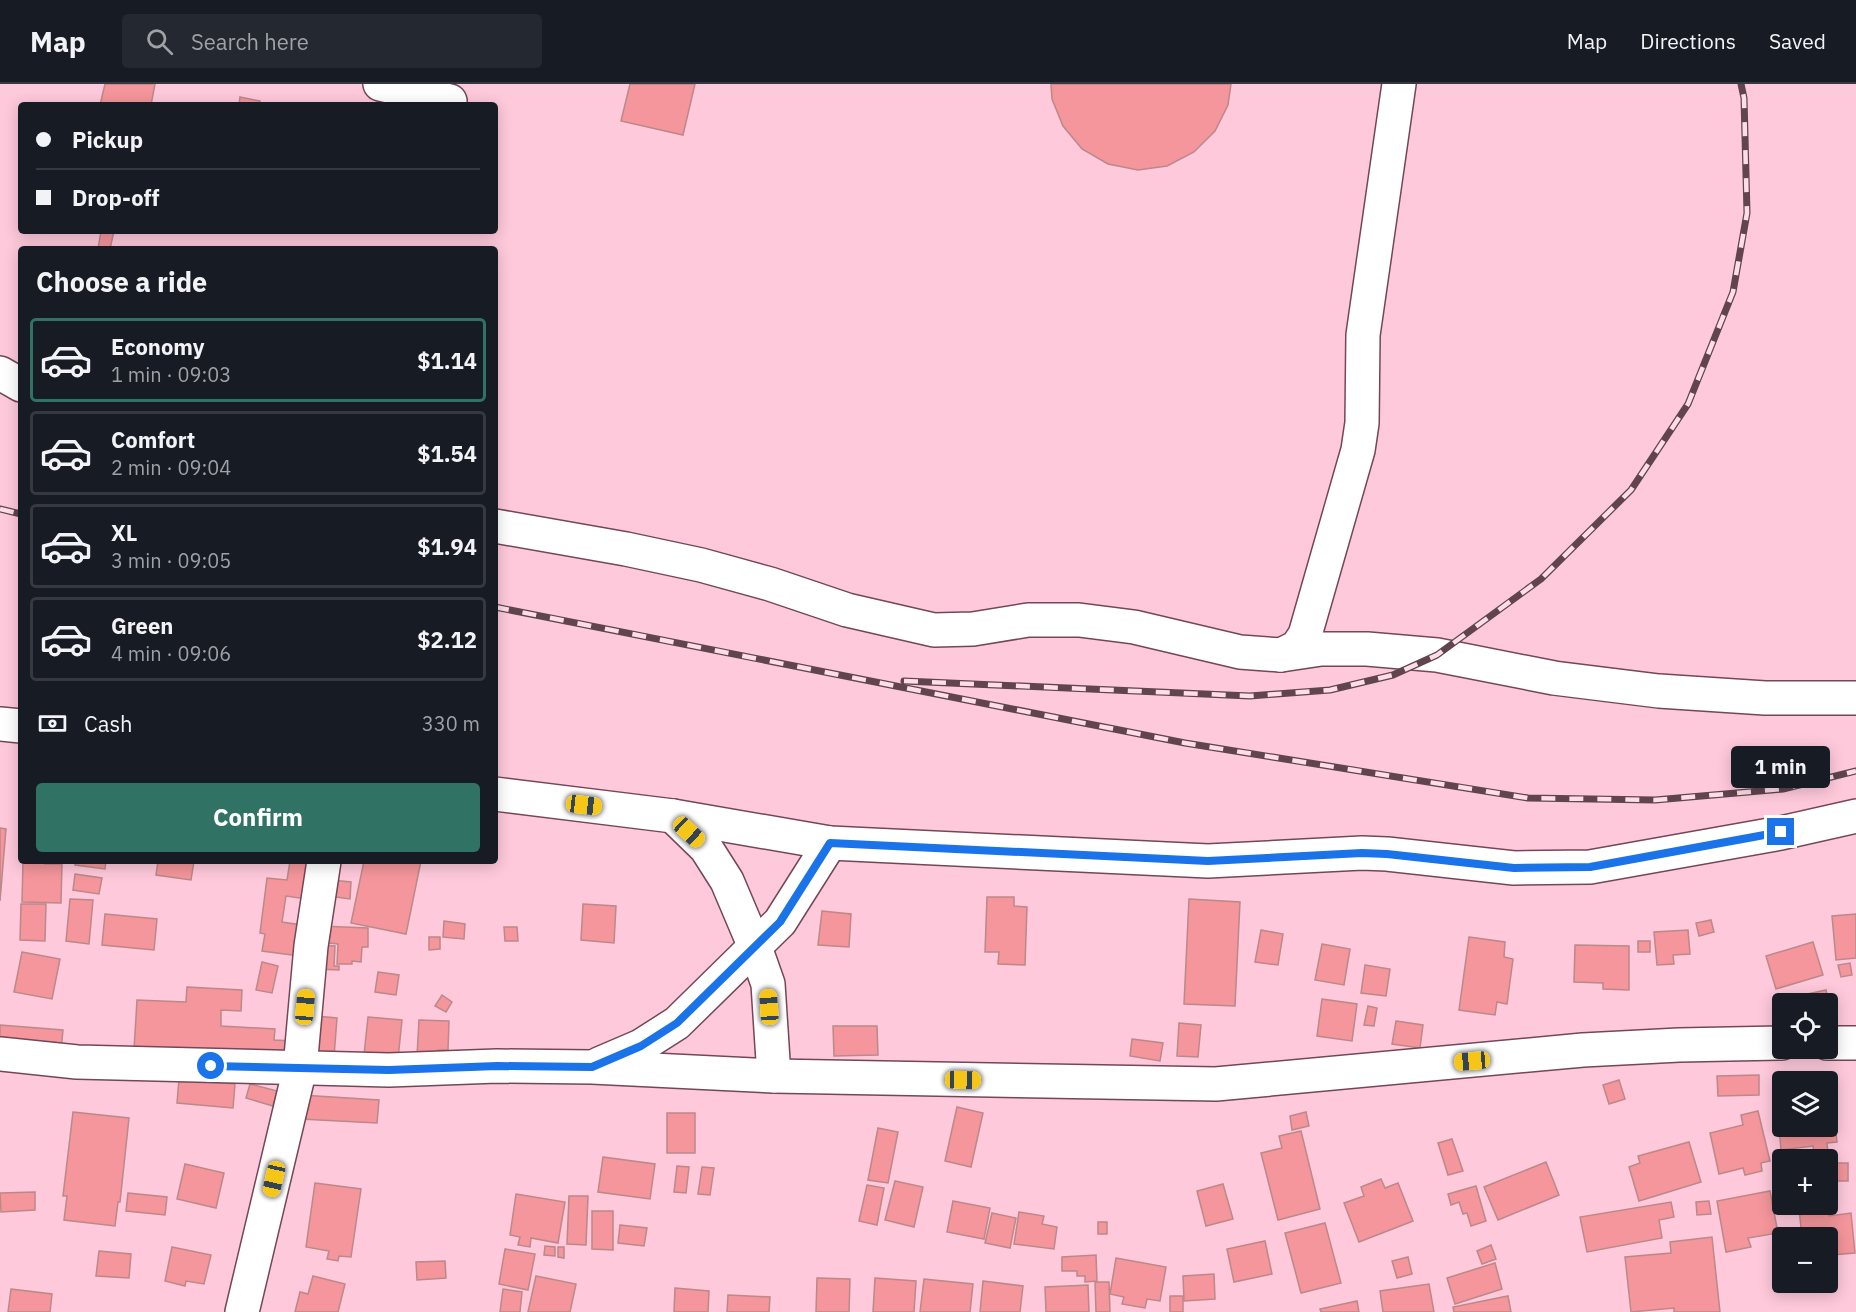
<!DOCTYPE html>
<html lang="en">
<head>
<meta charset="utf-8">
<style>
	:root { --surface:#171b24; --page:#242831; --text:#f1f3f6; --muted:#9ea1a6; --line:#363941; --accent:#307364 }
	body { margin:0; font-family:"IBM Plex Sans",sans-serif; background:var(--page); color:var(--text); height:100vh; display:flex; flex-direction:column; font-size:22px; white-space:nowrap }
	* { box-sizing:border-box; margin:0 }
	p { font-size:20px; color:var(--muted) }
	.icon { flex:none; width:33px; height:33px; fill:none; stroke:currentColor; stroke-width:2; stroke-linecap:round; stroke-linejoin:round }
	.map { position:relative; flex:1; overflow:hidden }
	.panel { position:absolute; left:18px; top:162px; width:480px; height:618px; display:flex; flex-direction:column; background:var(--surface); border-radius:6px; box-shadow:0 3px 15px #0003 }
	.panel>* { flex:none }
	.top-card { position:absolute; left:18px; top:18px; width:480px; height:132px; border-radius:6px; box-shadow:0 3px 15px #0003; display:grid; align-content:center; height:132px; padding:0 18px; background:var(--surface) }
	.buttons { position:absolute; left:1772px; top:909px; display:grid; gap:12px }
	.buttons a { display:grid; place-items:center; width:66px; height:66px; border-radius:6px; background:var(--surface); box-shadow:0 3px 15px #0003; font-size:30px }
	.end { position:absolute; width:27px; height:27px; margin:-14px; border:8px solid #1a73e8; background:#fff; box-shadow:0 0 0 3px #fff }
	.from { border-radius:50% }
	.bubble { position:absolute; height:42px; border-radius:6px; background:var(--surface); box-shadow:0 3px 15px #0003; font-size:20px; font-weight:800; line-height:42px; text-align:center }
	.car { position:absolute; width:18px; height:36px; margin:-18px -9px; border-radius:8px; box-shadow:0 0 4px 2px #0007; background:linear-gradient(#f5c518 24%,#345 0 40%,#f5c518 0 76%,#345 0 86%,#f5c518 0) }
	.top-card b { display:flex; align-items:center; gap:21px; height:57px; font-size:22px }
	.top-card b+b { border-top:2px solid var(--line) }
	.top-card i { width:15px; height:15px; background:var(--text) }
	ul { padding:0; list-style:none }
	li { display:flex; align-items:center; gap:18px; height:84px; margin:0 12px 9px; padding:0 6px; border:3px solid var(--line); border-radius:6px }
	li div { flex:1 }
	li b { display:block; font-size:22px }
	li em { font-style:normal; font-weight:800 }
	li.active { border-color:var(--accent) }
	li>.icon { width:54px; height:54px; stroke-width:1.5 }
	h2 { padding:0 18px; font-size:27px; line-height:72px }
	.pay { display:flex; align-items:center; gap:15px; height:66px; padding:0 18px; font-size:22px }
	.pay p { margin-inline-start:auto }
	.primary-button { display:flex; gap:12px; margin-top:auto; padding:12px 18px }
	.primary-button a { flex:1; height:69px; border-radius:6px; background:var(--accent); color:#fff; font-size:24px; font-weight:800; line-height:69px; text-align:center }
	header { display:flex; align-items:center; gap:36px; box-sizing:border-box; height:84px; padding:0 30px; background:var(--surface); border-bottom:2px solid var(--line) }
	header strong { font-size:28px }
	nav { display:flex; gap:33px; margin-inline-start:auto; font-size:21px }
	.search { width:420px; height:54px; background:var(--page); display:flex; align-items:center; gap:15px; box-sizing:border-box; padding:0 21px; border-radius:6px; color:var(--muted); font-size:22px }
	.map>svg:first-child { display:block }
</style>
</head>
<body>
<header>
<strong>Map</strong>
<div class="search"><svg class="icon" aria-label="search" viewBox="0 0 24 24"><circle cx="10" cy="10" r="6"/><path d="M15 15l6 6"/></svg>Search here</div>
<nav><a>Map</a><a>Directions</a><a>Saved</a></nav>
</header>
<div class="map">
<svg width="1856" height="1228" viewBox="0 0 1856 1228">
	<rect width="100%" height="100%" fill="#fec9db"/>
	<!-- building -->
	<g fill="#f4969b" stroke="#bc888a" stroke-width="1.5">
		<polygon points="105,0 155,0 151,21 100,21"/>
		<polygon points="630,0 695,0 683,51 621,37"/>
		<polygon points="1051,0 1231,0 1228,21 1215,47 1194,68 1167,82 1138,86 1108,80 1082,65 1063,42 1052,15"/>
		<polygon points="240,13 260,17 259,21 239,21"/>
		<polygon points="101,147 114,147 110,165 98,165"/>
		<polygon points="0,744 6,745 0,817"/>
		<polygon points="23,777 46,777 45,780 62,780 61,819 22,818"/>
		<polygon points="75,777 106,777 105,785 75,781"/>
		<polygon points="158,777 194,777 191,796 156,791"/>
		<polygon points="290,777 310,777 306,815 286,812 282,838 302,841 299,872 262,867 265,850 260,849 267,794 287,796"/>
		<polygon points="364,777 421,777 406,850 351,839"/>
		<polygon points="75,790 102,794 99,810 73,806"/>
		<polygon points="331,796 351,798 350,815 329,812"/>
		<polygon points="987,813 1014,813 1014,822 1027,823 1025,881 998,880 999,868 985,868"/>
		<polygon points="70,815 93,816 89,860 66,857"/>
		<polygon points="1189,815 1240,818 1235,922 1184,920"/>
		<polygon points="21,820 46,820 45,857 20,856"/>
		<polygon points="583,820 616,822 614,859 581,856"/>
		<polygon points="822,827 851,830 849,863 818,861"/>
		<polygon points="105,830 157,835 154,866 102,861"/>
		<polygon points="1856,830 1856,874 1836,876 1832,832"/>
		<polygon points="1711,836 1714,848 1699,852 1696,839"/>
		<polygon points="444,837 465,840 464,855 443,853"/>
		<polygon points="320,842 368,844 368,863 362,863 361,878 352,877 352,880 337,880 338,860 320,858"/>
		<polygon points="504,843 517,843 518,857 505,857"/>
		<polygon points="1261,846 1283,850 1278,881 1255,878"/>
		<polygon points="1688,846 1690,870 1673,871 1674,880 1657,881 1654,848"/>
		<polygon points="429,853 440,853 440,865 429,866"/>
		<polygon points="1469,853 1505,858 1504,873 1513,875 1507,920 1497,918 1495,931 1459,926"/>
		<rect x="1638" y="857" width="12" height="11"/>
		<polygon points="1813,858 1823,891 1776,905 1766,872"/>
		<polygon points="1322,860 1350,865 1344,901 1315,896"/>
		<polygon points="319,861 335,862 334,882 339,882 339,886 317,885"/>
		<polygon points="1575,861 1629,862 1629,906 1603,905 1603,899 1574,898"/>
		<polygon points="22,868 60,875 52,915 14,908"/>
		<polygon points="262,878 278,882 272,909 256,906"/>
		<polygon points="1850,879 1852,891 1841,893 1838,881"/>
		<polygon points="1365,881 1390,885 1386,912 1361,909"/>
		<polygon points="378,888 399,891 396,911 375,908"/>
		<polygon points="187,903 242,906 241,927 221,926 221,942 275,945 274,956 293,957 292,975 134,966 137,916 186,918"/>
		<polygon points="1826,906 1830,922 1827,923 1827,920 1799,920 1798,912"/>
		<polygon points="442,911 452,918 446,928 435,922"/>
		<polygon points="1322,915 1357,920 1352,957 1317,952"/>
		<polygon points="1368,922 1377,924 1374,942 1364,941"/>
		<polygon points="316,932 337,934 334,973 313,972"/>
		<polygon points="368,933 402,936 398,975 364,971"/>
		<polygon points="419,936 449,937 448,966 438,966 438,972 417,972"/>
		<polygon points="1396,937 1423,941 1420,964 1392,960"/>
		<polygon points="1179,939 1201,941 1198,973 1177,972"/>
		<polygon points="0,941 63,946 61,966 0,961"/>
		<polygon points="833,942 877,942 878,971 834,972"/>
		<polygon points="1132,955 1163,959 1160,977 1130,972"/>
		<polygon points="1759,991 1759,1011 1718,1012 1717,992"/>
		<polygon points="179,995 235,1000 233,1024 177,1019"/>
		<polygon points="1619,996 1625,1015 1609,1020 1603,1001"/>
		<polygon points="250,1000 277,1007 273,1022 246,1014"/>
		<polygon points="1831,1002 1837,1058 1827,1059 1828,1069 1814,1070 1813,1062 1781,1066 1777,1018 1782,1018 1782,1042 1827,1042 1827,1003"/>
		<polygon points="301,1011 379,1016 377,1039 300,1035"/>
		<polygon points="957,1023 983,1029 971,1083 945,1077"/>
		<polygon points="1758,1027 1770,1077 1761,1079 1762,1087 1745,1091 1743,1084 1719,1090 1710,1049 1743,1041 1741,1031"/>
		<polygon points="73,1028 129,1034 120,1118 118,1118 115,1142 64,1136 67,1112 63,1112"/>
		<polygon points="1306,1028 1309,1042 1292,1046 1290,1032"/>
		<rect x="667" y="1029" width="28" height="40"/>
		<polygon points="878,1044 898,1048 888,1099 868,1096"/>
		<polygon points="1301,1047 1320,1125 1278,1136 1261,1069 1282,1064 1279,1052"/>
		<polygon points="1452,1055 1463,1087 1448,1091 1438,1059"/>
		<polygon points="1689,1058 1701,1098 1639,1117 1629,1083 1640,1079 1638,1072"/>
		<polygon points="603,1073 655,1080 650,1115 598,1108"/>
		<polygon points="1546,1078 1559,1111 1498,1136 1484,1103"/>
		<rect x="1835" y="1079" width="13" height="18"/>
		<polygon points="185,1080 224,1089 216,1124 177,1115"/>
		<polygon points="677,1082 689,1083 686,1109 674,1108"/>
		<polygon points="702,1083 714,1084 710,1111 698,1110"/>
		<polygon points="1381,1095 1385,1104 1398,1099 1413,1137 1359,1158 1344,1119 1364,1112 1361,1103"/>
		<polygon points="895,1097 923,1103 914,1143 885,1136"/>
		<polygon points="1782,1097 1782,1107 1775,1108 1773,1099"/>
		<polygon points="315,1099 361,1105 351,1173 339,1172 338,1177 327,1175 329,1167 306,1163"/>
		<polygon points="1223,1100 1233,1135 1206,1142 1197,1107"/>
		<polygon points="867,1101 884,1104 877,1141 859,1137"/>
		<polygon points="1476,1102 1486,1137 1471,1142 1467,1129 1463,1130 1459,1118 1451,1121 1448,1110"/>
		<polygon points="1770,1107 1778,1149 1748,1154 1751,1163 1726,1168 1717,1117"/>
		<polygon points="35,1108 35,1126 1,1128 0,1109"/>
		<polygon points="128,1109 167,1113 165,1131 126,1127"/>
		<polygon points="516,1110 565,1118 558,1159 531,1154 530,1163 518,1161 520,1153 510,1151"/>
		<polygon points="569,1112 588,1112 586,1161 567,1160"/>
		<polygon points="953,1117 990,1124 984,1155 947,1148"/>
		<polygon points="1709,1117 1711,1130 1697,1131 1696,1118"/>
		<polygon points="1671,1118 1674,1133 1659,1136 1662,1154 1587,1168 1580,1133"/>
		<polygon points="1828,1121 1829,1132 1851,1129 1855,1169 1831,1171 1832,1183 1827,1183 1827,1154 1802,1154 1799,1124"/>
		<polygon points="592,1127 613,1127 613,1166 592,1165"/>
		<polygon points="1019,1128 1044,1132 1042,1140 1057,1143 1054,1165 1014,1160"/>
		<polygon points="992,1129 1016,1134 1010,1164 985,1159"/>
		<rect x="1098" y="1138" width="9" height="12"/>
		<polygon points="1325,1139 1341,1199 1301,1209 1285,1149"/>
		<polygon points="620,1141 647,1144 644,1162 618,1159"/>
		<polygon points="1712,1153 1720,1228 1674,1228 1674,1224 1631,1228 1625,1173 1671,1169 1670,1158"/>
		<polygon points="1265,1157 1272,1190 1234,1198 1227,1165"/>
		<polygon points="1491,1161 1496,1175 1482,1180 1477,1167"/>
		<polygon points="545,1162 555,1163 555,1172 544,1171"/>
		<polygon points="172,1163 211,1171 204,1200 186,1197 185,1202 165,1197"/>
		<polygon points="558,1163 564,1163 564,1174 558,1173"/>
		<polygon points="505,1165 535,1170 528,1206 499,1200"/>
		<polygon points="99,1167 131,1170 129,1194 96,1192"/>
		<polygon points="1096,1171 1097,1197 1085,1198 1085,1192 1077,1192 1077,1187 1062,1187 1062,1173"/>
		<polygon points="1408,1173 1412,1190 1397,1194 1392,1177"/>
		<polygon points="1116,1174 1166,1183 1160,1217 1147,1215 1145,1224 1122,1220 1124,1213 1110,1210"/>
		<polygon points="445,1177 446,1194 417,1196 416,1178"/>
		<polygon points="1495,1179 1502,1205 1455,1220 1447,1194"/>
		<polygon points="1214,1190 1215,1215 1184,1217 1183,1192"/>
		<polygon points="313,1192 345,1200 338,1228 295,1228 300,1208 308,1210"/>
		<polygon points="536,1192 576,1200 570,1228 528,1228"/>
		<polygon points="817,1194 850,1195 849,1228 816,1228"/>
		<polygon points="875,1194 916,1197 914,1228 873,1228"/>
		<polygon points="924,1195 973,1200 970,1228 920,1228"/>
		<polygon points="983,1197 1023,1202 1020,1228 980,1228"/>
		<polygon points="1095,1198 1109,1198 1110,1228 1096,1228"/>
		<polygon points="1429,1200 1434,1228 1383,1228 1380,1207"/>
		<polygon points="1088,1201 1089,1228 1046,1228 1045,1203"/>
		<polygon points="675,1204 709,1207 708,1228 674,1228"/>
		<polygon points="11,1205 52,1210 50,1228 8,1228"/>
		<polygon points="503,1205 522,1208 520,1228 500,1228"/>
		<polygon points="728,1211 770,1213 769,1228 727,1228"/>
		<rect x="1170" y="1212" width="13" height="16"/>
		<polygon points="1508,1212 1511,1228 1454,1228 1453,1223"/>
		<polygon points="1357,1217 1359,1228 1321,1228 1320,1225"/>
	</g>
	<g fill="none" stroke-linecap="round" stroke-linejoin="round">
		<!-- minor casing -->
		<g stroke="#734757" stroke-width="36">
			<g id="minor">
				<polyline points="380,0 450,17"/>
				<polyline points="0,289 21,301"/>
				<polyline points="495,442 626,465 701,481 770,500 847,526 934,546 973,545 1028,536 1079,536 1134,543 1240,568 1281,571 1321,565 1367,565 1437,571 1554,594 1659,607 1765,614 1856,614"/>
				<polyline points="1281,571 1297,563 1305,551 1358,366 1362,339 1363,251 1399,0"/>
				<polyline points="0,640 21,642"/>
				<polyline points="495,710 673,732 830,759 1208,777 1362,769 1387,770 1514,784 1590,783 1781,749 1856,732"/>
				<polyline points="673,732 706,764 727,797 755,863 768,900 774,992"/>
				<polyline points="1827,959 1856,959"/>
				<polyline points="0,970 77,978 389,986 497,982 592,983 774,992 1216,1000 1583,966 1679,961 1782,959"/>
				<polyline points="599,980 641,962 677,939 780,838 830,759"/>
				<polyline points="242,1228 300,984 311,862 324,777"/>
			</g>
		</g>
		<!-- minor -->
		<use href="#minor" stroke="#fff" stroke-width="33"/>
		<!-- rail casing -->
		<g stroke="#60444e" stroke-width="7">
			<g id="rail">
				<polyline points="0,425 21,430"/>
				<polyline points="495,523 1185,659 1528,714 1655,716 1783,705 1856,687"/>
				<polyline points="904,597 1250,612 1330,606 1393,591 1437,571 1541,495 1631,406 1688,320 1733,208 1747,129 1744,14 1741,0"/>
			</g>
		</g>
		<!-- rail -->
		<use href="#rail" stroke="#fedde7" stroke-width="4.5" stroke-dasharray="14" stroke-linecap="butt"/>
	</g>
	<g fill="none" stroke-linecap="round" stroke-linejoin="round">
		<!-- route -->
		<polyline stroke="#1a73e8" stroke-width="8" points="211,982 389,986 497,982 592,983 641,962 677,939 780,838 830,759 1208,777 1362,769 1387,770 1514,784 1590,783 1781,748"/>
	</g>
</svg>
<div class="buttons">
<a><svg class="icon" aria-label="locate" viewBox="0 0 24 24"><circle cx="12" cy="12" r="6"/><path d="M12 2v4M12 18v4M2 12h4M18 12h4"/></svg></a>
<a><svg class="icon" aria-label="layers" viewBox="0 0 24 24"><path d="M12 4l9 5-9 5-9-5zM3 14l9 5 9-5"/></svg></a>
<a>+</a>
<a>−</a>
</div>
<i class="end from" style="left:211px;top:982px"></i>
<i class="end" style="left:1781px;top:748px"></i>
<div class="bubble" style="left:1731px;top:662px;width:99px">1 min</div>
<i class="car" style="left:584px;top:721px;rotate:97deg"></i>
<i class="car" style="left:689px;top:748px;rotate:133deg"></i>
<i class="car" style="left:305px;top:923px;rotate:5deg"></i>
<i class="car" style="left:769px;top:923px;rotate:356deg"></i>
<i class="car" style="left:1472px;top:977px;rotate:265deg"></i>
<i class="car" style="left:963px;top:996px;rotate:91deg"></i>
<i class="car" style="left:274px;top:1095px;rotate:193deg"></i>
<div class="top-card">
<b><i class="from"></i>Pickup</b>
<b><i></i>Drop-off</b>
</div>
<section class="panel">
<h2>Choose a ride</h2>
<ul>
<li class="active"><svg class="icon" aria-label="car" viewBox="0 0 24 24"><path d="M5 17H2v-5l4-1 3-4h7l3 4 3 1v5h-3M9 17h6M6 11h13"/><circle cx="7" cy="17" r="2"/><circle cx="17" cy="17" r="2"/></svg><div><b>Economy</b><p>1 min · 09:03</p></div><em>$1.14</em></li>
<li><svg class="icon" aria-label="car" viewBox="0 0 24 24"><path d="M5 17H2v-5l4-1 3-4h7l3 4 3 1v5h-3M9 17h6M6 11h13"/><circle cx="7" cy="17" r="2"/><circle cx="17" cy="17" r="2"/></svg><div><b>Comfort</b><p>2 min · 09:04</p></div><em>$1.54</em></li>
<li><svg class="icon" aria-label="car" viewBox="0 0 24 24"><path d="M5 17H2v-5l4-1 3-4h7l3 4 3 1v5h-3M9 17h6M6 11h13"/><circle cx="7" cy="17" r="2"/><circle cx="17" cy="17" r="2"/></svg><div><b>XL</b><p>3 min · 09:05</p></div><em>$1.94</em></li>
<li><svg class="icon" aria-label="car" viewBox="0 0 24 24"><path d="M5 17H2v-5l4-1 3-4h7l3 4 3 1v5h-3M9 17h6M6 11h13"/><circle cx="7" cy="17" r="2"/><circle cx="17" cy="17" r="2"/></svg><div><b>Green</b><p>4 min · 09:06</p></div><em>$2.12</em></li>
</ul>
<div class="pay"><svg class="icon" aria-label="cash" viewBox="0 0 24 24"><path d="M3 7h18v10H3z"/><circle cx="12" cy="12" r="2"/></svg>Cash<p>330 m</p></div>
<div class="primary-button"><a>Confirm</a></div>
</section>
</div>
</body>
</html>
